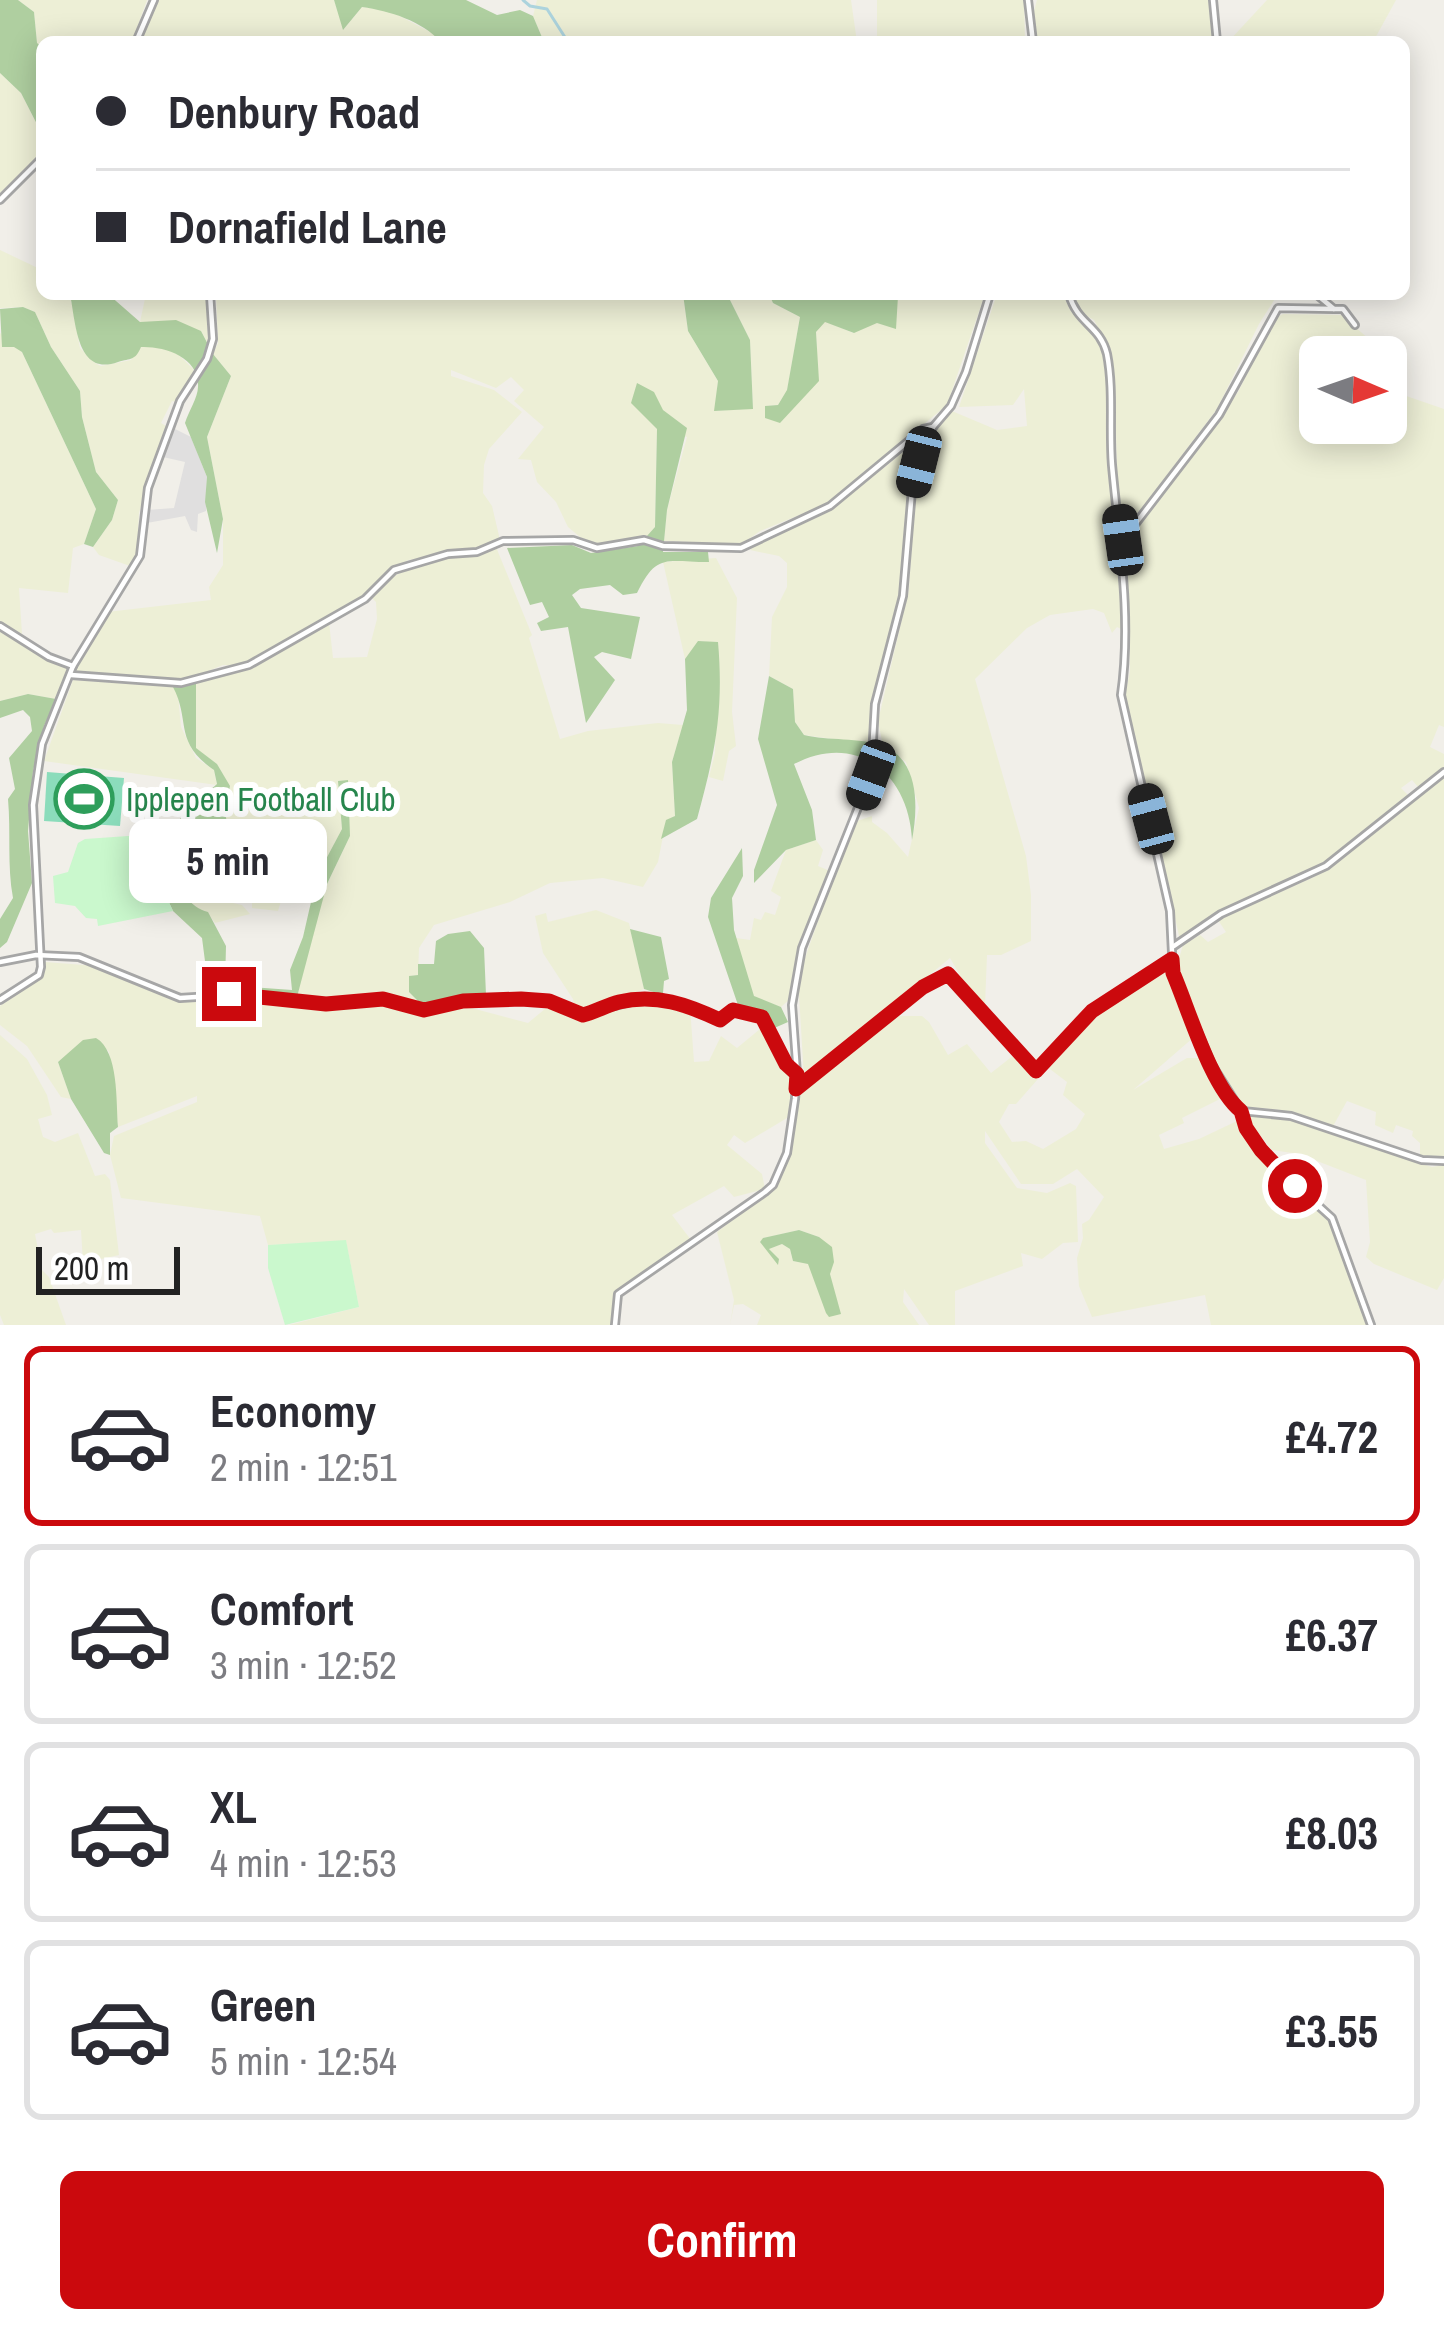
<!DOCTYPE html>
<html lang="en">
<head>
<meta charset="utf-8">
<style>
	:root { --surface:#fff; --page:#f2f2f3; --text:#2b2b33; --muted:#7c7c81; --line:#e1e1e2; --accent:#cb090d }
	body { margin:0; font-family:"Archivo Narrow",sans-serif; background:var(--page); color:var(--text); height:100vh; display:flex; flex-direction:column; font-size:45px; white-space:nowrap }
	* { box-sizing:border-box; margin:0 }
	p { font-size:39px; color:var(--muted) }
	.icon { flex:none; width:66px; height:66px; fill:none; stroke:currentColor; stroke-width:2; stroke-linecap:round; stroke-linejoin:round }
	.map { position:relative; height:1325px; overflow:hidden }
	.side { display:flex; flex-direction:column; background:var(--surface); flex:1 }
	.side>* { flex:none }
	.top-card { position:absolute; left:36px; top:36px; width:1374px; height:264px; border-radius:18px; box-shadow:0 6px 30px #0003; display:grid; align-content:center; height:264px; padding:0 60px; background:var(--surface) }
	.needle { width:78px; rotate:92deg }
	.buttons { position:absolute; left:1299px; top:336px; display:grid; gap:24px }
	.buttons a { display:grid; place-items:center; width:108px; height:108px; border-radius:18px; background:var(--surface); box-shadow:0 6px 30px #0003; font-size:60px }
	.scale { position:absolute; left:36px; bottom:30px; width:144px; box-sizing:border-box; padding-left:12px; border:6px solid #222; border-top:0; font-size:33px; line-height:42px; white-space:nowrap; color:#222; -webkit-text-stroke:9px #fff; paint-order:stroke }
	.end { position:absolute; width:54px; height:54px; margin:-27px; border:15px solid #cb090d; background:#fff; box-shadow:0 0 0 6px #fff }
	.from { border-radius:50% }
	.bubble { position:absolute; height:84px; border-radius:18px; background:var(--surface); box-shadow:0 6px 30px #0003; font-size:39px; font-weight:700; line-height:84px; text-align:center }
	.car { position:absolute; width:36px; height:72px; margin:-36px -18px; border-radius:15px; box-shadow:0 0 9px 3px #0007; background:linear-gradient(#222 24%,#8ab4d8 0 40%,#222 0 76%,#8ab4d8 0 86%,#222 0) }
	.top-card b { display:flex; align-items:center; gap:42px; height:114px; font-size:45px }
	.top-card b+b { border-top:3px solid var(--line) }
	.top-card i { width:30px; height:30px; background:var(--text) }
	ul { padding:21px 0 0; list-style:none }
	li { display:flex; align-items:center; gap:36px; height:180px; margin:0 24px 18px; padding:0 36px; border:6px solid var(--line); border-radius:18px }
	li div { flex:1 }
	li b { display:block; font-size:45px }
	li em { font-style:normal; font-weight:700 }
	li.active { border-color:var(--accent) }
	li>.icon { width:108px; height:108px; stroke-width:1.5 }
	.cta { display:flex; gap:24px; margin-top:auto; padding:24px 60px }
	.cta a { flex:1; height:138px; border-radius:18px; background:var(--accent); color:#fff; font-size:48px; font-weight:700; line-height:138px; text-align:center }
	.map>svg:first-child { display:block }
</style>
</head>
<body>
<div class="map">
<svg width="1444" height="1325" viewBox="0 0 1444 1325">
	<rect width="100%" height="100%" fill="#f1efe9"/>
	<!-- residential -->
	<polygon fill="#e0dfdf" points="175,429 191,437 207,477 206,511 198,514 197,532 191,530 185,516 147,523 147,510 174,508 185,462 163,457"/>
	<!-- farmland -->
	<g fill="#edefd6" fill-rule="evenodd">
		<polygon points="18,0 147,0 132,42 42,42 42,47 37,43 34,12"/>
		<polygon points="158,0 334,0 344,29 362,7 390,11 436,35 441,42 140,42"/>
		<polygon points="537,0 851,0 857,42 544,42 533,16"/>
		<polygon points="877,0 1024,0 1025,42 877,42"/>
		<polygon points="1037,0 1211,0 1216,42 1036,42 1033,15"/>
		<polygon points="1267,0 1396,0 1373,42 1228,42"/>
		<polygon points="0,73 21,93 42,134 42,147 31,164 0,193"/>
		<polygon points="0,250 42,270 42,294 70,294 80,348 95,363 101,366 131,360 141,347 149,346 175,351 193,369 195,374 177,402 172,401 161,423 169,428 149,478 139,513 137,552 130,566 99,555 93,547 112,520 118,500 96,472 82,417 80,391 51,347 35,312 23,307 0,308"/>
		<polygon points="146,294 207,294 208,344 201,331 140,322"/>
		<polygon points="216,294 683,294 688,331 718,381 715,411 753,408 750,340 727,294 769,294 773,303 800,317 787,391 778,405 766,406 765,418 818,381 816,332 825,321 853,333 898,297 882,294 985,294 947,405 829,503 760,531 742,544 664,541 667,510 687,437 657,429 655,527 646,537 595,544 580,537 568,527 556,502 537,482 531,460 518,459 544,427 514,401 524,390 511,377 496,388 451,370 451,376 494,390 522,412 489,449 484,465 483,493 492,506 500,540 479,550 408,560 382,577 362,598 243,665 277,653 329,622 333,658 367,657 377,619 376,602 370,596 394,576 429,560 480,555 496,547 532,635 529,638 560,739 588,731 658,723 683,725 672,762 675,816 666,821 658,862 643,887 603,878 550,883 510,902 434,925 419,948 418,975 410,976 409,992 422,1005 389,993 345,1000 297,997 319,901 350,836 338,782 342,829 303,903 281,901 278,911 252,908 252,881 244,864 216,865 217,891 219,900 242,905 250,914 215,923 208,913 195,909 184,898 179,872 187,848 227,824 225,811 230,787 217,764 196,749 196,680 239,666 223,665 181,682 74,673 107,612 211,600 209,587 223,565 223,519 207,437 231,376 213,354 218,343"/>
		<polygon points="997,294 1063,294 1070,310 1091,327 1101,343 1106,361 1110,458 1121,541 1121,629 1117,627 1112,633 1104,613 1093,609 1050,615 1027,628 975,679 1026,856 1031,895 1031,941 1001,955 987,955 985,1005 971,994 950,958 804,1078 798,978 837,867 857,821 872,816 872,822 887,833 908,857 919,808 906,762 883,746 878,721 909,589 915,494 928,445 940,423 952,411 997,430 1027,426 1024,389 1013,405 959,407"/>
		<polygon points="1072,294 1278,294 1259,324 1217,409 1129,525 1121,512 1117,478 1115,383 1107,344 1094,320 1076,310"/>
		<polygon points="1283,314 1342,315 1391,359 1386,374 1386,357 1320,357 1320,423 1386,423 1386,389 1444,409 1444,727 1439,725 1430,747 1444,754 1444,767 1418,787 1412,780 1401,788 1408,795 1379,822 1318,867 1237,903 1180,940 1125,696 1130,671 1127,552 1138,528 1238,392 1275,318"/>
		<polygon points="0,333 22,352 96,509 84,544 73,548 68,593 19,588 22,634 0,623"/>
		<polygon points="924,434 911,476 905,570 880,669 869,744 804,735 795,722 793,689 769,676 772,617 787,587 787,563 779,556 750,550 764,537 826,511 864,478 884,468"/>
		<polygon points="716,558 737,598 732,712 736,746 729,751 723,781 709,777 715,753 718,643 699,641 685,659 663,562"/>
		<polygon points="0,629 48,661 68,668 56,699 28,694 0,701"/>
		<polygon points="73,680 173,687 178,695 181,727 196,758 214,770 217,785 44,761"/>
		<polygon points="1444,774 1444,1158 1420,1157 1420,1143 1412,1136 1413,1131 1396,1125 1393,1133 1375,1125 1376,1112 1347,1101 1332,1128 1280,1110 1240,1106 1217,1066 1176,969 1183,945 1200,935 1208,942 1226,932 1218,920 1314,877 1394,817 1412,796"/>
		<polygon points="816,840 823,850 818,866 830,871 799,952 790,999 781,1007 754,997 736,938 750,940 754,918 761,920 765,912 775,915 781,897 771,891 786,850"/>
		<polygon points="596,910 629,923 644,989 585,1013 576,1013 573,999 543,953 535,916 546,913 548,922"/>
		<polygon points="45,962 97,966 178,1002 233,997 346,1009 382,1003 422,1013 446,1011 460,1005 528,1023 551,1004 582,1019 616,1005 655,1001 690,1007 694,1062 709,1061 721,1036 737,1048 765,1025 796,1082 793,1099 787,1118 745,1143 734,1135 727,1145 762,1174 765,1189 734,1197 724,1186 672,1215 691,1240 616,1294 613,1325 289,1325 359,1307 346,1241 268,1245 260,1216 121,1198 110,1155 114,1136 197,1102 197,1096 118,1127 109,1052 96,1038 58,1062 71,1099 61,1097 27,1046 0,1025 0,1006 41,978"/>
		<path d="M1166,967L1194,1037L1133,1090L1187,1058H1206L1226,1096L1182,1118L1184,1123L1159,1135L1164,1149L1199,1139L1239,1120L1272,1168L1330,1220L1367,1325H1211L1205,1295L1092,1317L1079,1286L1077,1258L1083,1238L1082,1224L1089,1220L1104,1197L1077,1169L1053,1184H1021L985,1131V1143L1017,1188L1047,1193L1070,1183L1076,1186L1078,1242L1063,1243L1042,1259L1021,1253L1023,1266L955,1291V1325H929L904,1289L903,1302L919,1325H757L761,1315L743,1304L734,1305L730,1325L734,1300L717,1232L775,1188L784,1172L800,1095L892,1016H922L929,1022L948,1055L967,1044L991,1073L1014,1055L1032,1073L1045,1071L1016,1104H1009L999,1122L1012,1142L1026,1141L1043,1149L1076,1129L1085,1114L1063,1095L1067,1082L1046,1066L1097,1011ZM799,1230L819,1237L840,1314L808,1263L793,1261L790,1249L782,1244L768,1249L760,1242L764,1238Z"/>
		<polygon points="0,1035 27,1059 47,1095 52,1115 38,1119 43,1137 55,1142 78,1133 95,1176 105,1174 110,1180 119,1255 83,1263 81,1230 54,1233 51,1229 35,1234 42,1270 49,1277 66,1325 4,1325 0,1315"/>
		<polygon points="1264,1115 1283,1117 1432,1167 1444,1165 1444,1278 1437,1290 1374,1264 1366,1257 1370,1242 1366,1180 1299,1154 1272,1150 1245,1116"/>
	</g>
	<!-- forest -->
	<g fill="#afcfa0">
		<polygon points="0,0 18,0 34,12 37,43 42,47 42,134 21,93 0,73"/>
		<path d="M334,0H466L497,15L520,10L533,16L544,42H441C422,21 390,11 362,7L343,30Z"/>
		<path d="M70,294H108L140,322L176,320L201,331L213,354L231,376L207,437L223,519L217,553L205,502L207,477L185,423C188,413 198,397 198,387C200,357 164,346 141,347C135,361 131,358 118,362C77,377 76,324 70,294Z"/>
		<polygon points="683,294 727,294 750,340 753,409 714,411 718,381 688,331"/>
		<polygon points="769,294 898,296 896,329 877,323 854,333 825,322 816,332 819,381 780,423 765,418 765,406 778,405 787,390 800,317 773,303"/>
		<polygon points="23,307 35,312 51,347 80,391 82,417 96,472 118,500 112,520 93,547 84,544 96,509 22,352 14,347 2,347 0,309"/>
		<path d="M637,383L654,392L663,410L687,428L667,510L663,552H708L709,562C666,562 657,552 637,593L623,595L610,585L580,589L572,595L581,608L640,617L631,659L602,652L594,657L615,680L586,723L568,627L541,631L537,623L549,617L542,602L530,605L507,548L572,545L591,553L638,546L655,527L657,429L631,403Z"/>
		<path d="M698,641L718,642C724,711 715,753 697,819L661,839L666,820L675,816L672,762L687,710L685,659Z"/>
		<path d="M769,676L793,689L795,722L804,735C828,741 859,737 883,746C920,760 918,809 912,840C909,774 857,731 794,764L812,810L816,840L786,850L754,883V870L777,805L758,739Z"/>
		<path d="M196,680V748L217,764L230,786L225,811L227,824C214,830 195,837 187,850C172,874 181,905 208,912L226,946L225,985L292,990L290,970L303,937L317,876L342,829L338,781L348,780L350,836L327,884L297,997L209,992L202,938L173,911L162,888L160,866L164,844L184,813L217,784L214,770C173,742 191,721 173,687Z"/>
		<path d="M28,694L56,699L44,726L33,771L28,831L32,883L7,942L0,948V919L13,898C7,865 11,833 8,799L15,789L9,758L32,731L30,717L23,710L0,718V701Z"/>
		<polygon points="742,848 743,876 732,898 734,930 754,996 781,1007 788,1022 772,1029 761,1015 739,1008 708,917 711,898"/>
		<polygon points="630,929 661,937 669,979 664,981 663,993 660,994 644,989"/>
		<polygon points="470,931 484,948 486,995 422,1005 409,992 409,976 418,975 418,964 434,964 436,941 448,934"/>
		<path d="M96,1038C119,1051 116,1102 118,1127L110,1133V1155L104,1153L71,1099L58,1062L83,1040Z"/>
		<polygon points="799,1230 819,1237 832,1247 834,1262 830,1274 841,1314 829,1317 826,1313 808,1264 793,1261 790,1249 782,1244 769,1249 779,1259 778,1265 760,1242 763,1238"/>
	</g>
	<!-- park -->
	<g fill="#caf8cd">
		<polygon points="157,834 164,844 162,887 173,911 98,926 97,919 86,918 75,906 55,903 53,876 68,872 78,843 85,839"/>
		<polygon points="346,1240 359,1307 285,1325 268,1268 268,1245"/>
	</g>
	<!-- pitch -->
	<polygon fill="#8bdcbb" points="47,772 124,778 120,826 44,821"/>
	<g fill="none" stroke-linecap="round" stroke-linejoin="round">
		<!-- stream -->
		<polyline stroke="#acd3dd" stroke-width="3" points="523,0 530,6 547,9 568,42"/>
		<!-- street casing -->
		<g stroke="#a6a6a6" stroke-width="10">
			<g id="street">
				<polyline points="1028,0 1033,42"/>
				<polyline points="1213,0 1217,42"/>
				<polyline points="136,42 154,0"/>
				<polyline points="0,200 42,158"/>
				<path d="M1069,294C1077,324 1100,325 1107,354C1114,390 1109,429 1112,465C1119,541 1132,619 1121,695L1170,911L1173,973L1212,1065L1241,1111L1246,1128L1279,1170L1332,1218L1371,1325"/>
				<polyline points="1316,294 1334,309 1343,309 1355,325"/>
				<polyline points="1123,540 1219,415 1278,308 1334,309"/>
				<polyline points="0,626 49,657 73,666"/>
				<polyline points="71,675 181,683 249,665 365,599 394,570 448,554 477,552 503,541 573,540 597,548 644,540 663,546 741,548 830,506 923,429 933,427"/>
				<polyline points="1174,946 1221,914 1326,866 1444,772"/>
				<path d="M0,962L36,955L79,957L180,998L228,995L326,1004L383,999L424,1010L463,1001L521,999L549,1001L583,1015C647,997 657,990 720,1020L733,1010L762,1017L786,1064L797,1074"/>
				<polyline points="0,1000 39,975 41,967 33,805 42,744 73,666 140,556 148,488 180,401 207,359 213,339 210,294"/>
				<polyline points="798,1088 923,987 948,974 1036,1071 1092,1011 1172,959"/>
				<polyline points="1242,1111 1291,1116 1422,1160 1444,1161"/>
				<polyline points="615,1325 618,1294 765,1192 773,1185 787,1153 795,1099 797,1074 792,1005 802,948 871,775 875,704 903,596 912,490 918,462 933,427 951,406 966,372 990,294"/>
			</g>
		</g>
		<!-- street -->
		<use href="#street" stroke="#fff" stroke-width="4.5"/>
	</g>
	<g fill="none" stroke-linecap="round" stroke-linejoin="round">
		<!-- route -->
		<path stroke="#cb090d" stroke-width="15" d="M229,994L326,1004L383,999L424,1010L463,1001L521,999L549,1001L583,1015C595,1012 607,1005 619,1002C656,993 688,1005 720,1020L733,1010L762,1017L786,1064L797,1074L796,1089L923,987L948,974L1036,1071L1092,1011L1172,959L1173,973C1189,1010 1211,1087 1241,1111L1246,1128L1261,1150L1295,1186"/>
	</g>
	<!-- icons -->
	<defs>
		<g id="stadium-ring" transform="scale(3)"><circle r="9.5" fill="#fff" stroke="#2e9e5b" stroke-width="1.5"/><path d="M0-5a6.5 5 0 1 0 0 10a6.5 5 0 1 0 0-10ZM-3.5-1.8h7v3.6h-7Z" fill="#2e9e5b"/></g>
	</defs>
	<g fill-rule="evenodd">
		<use href="#stadium-ring" x="84" y="799"/>
	</g>
	<g text-anchor="middle" dominant-baseline="central" stroke-width="12" stroke-linejoin="round" paint-order="stroke">
		<!-- leisure labels -->
		<g font-size="33" fill="#27864d" stroke="#fff" text-anchor="start">
			<text x="126" y="799">Ipplepen Football Club</text>
		</g>
	</g>
</svg>
<div class="buttons">
<a><svg class="needle" viewBox="-14 -14 28 28"><path d="M0-13l5 13h-10z" fill="#e53935"/><path d="M0 13l5-13h-10z" fill="#7c7c81"/></svg></a>
</div>
<div class="scale">200 m</div>
<i class="end from" style="left:1295px;top:1186px"></i>
<i class="end" style="left:229px;top:994px"></i>
<div class="bubble" style="left:129px;top:819px;width:198px">5 min</div>
<i class="car" style="left:919px;top:462px;rotate:194deg"></i>
<i class="car" style="left:1123px;top:540px;rotate:352deg"></i>
<i class="car" style="left:871px;top:775px;rotate:200deg"></i>
<i class="car" style="left:1151px;top:819px;rotate:345deg"></i>
<div class="top-card">
<b><i class="from"></i>Denbury Road</b>
<b><i></i>Dornafield Lane</b>
</div>
</div>
<section class="side">
<ul>
<li class="active"><svg class="icon" aria-label="car" viewBox="0 0 24 24"><path d="M5 17H2v-5l4-1 3-4h7l3 4 3 1v5h-3M9 17h6M6 11h13"/><circle cx="7" cy="17" r="2"/><circle cx="17" cy="17" r="2"/></svg><div><b>Economy</b><p>2 min · 12:51</p></div><em>£4.72</em></li>
<li><svg class="icon" aria-label="car" viewBox="0 0 24 24"><path d="M5 17H2v-5l4-1 3-4h7l3 4 3 1v5h-3M9 17h6M6 11h13"/><circle cx="7" cy="17" r="2"/><circle cx="17" cy="17" r="2"/></svg><div><b>Comfort</b><p>3 min · 12:52</p></div><em>£6.37</em></li>
<li><svg class="icon" aria-label="car" viewBox="0 0 24 24"><path d="M5 17H2v-5l4-1 3-4h7l3 4 3 1v5h-3M9 17h6M6 11h13"/><circle cx="7" cy="17" r="2"/><circle cx="17" cy="17" r="2"/></svg><div><b>XL</b><p>4 min · 12:53</p></div><em>£8.03</em></li>
<li><svg class="icon" aria-label="car" viewBox="0 0 24 24"><path d="M5 17H2v-5l4-1 3-4h7l3 4 3 1v5h-3M9 17h6M6 11h13"/><circle cx="7" cy="17" r="2"/><circle cx="17" cy="17" r="2"/></svg><div><b>Green</b><p>5 min · 12:54</p></div><em>£3.55</em></li>
</ul>
<div class="cta"><a>Confirm</a></div>
</section>
</body>
</html>
